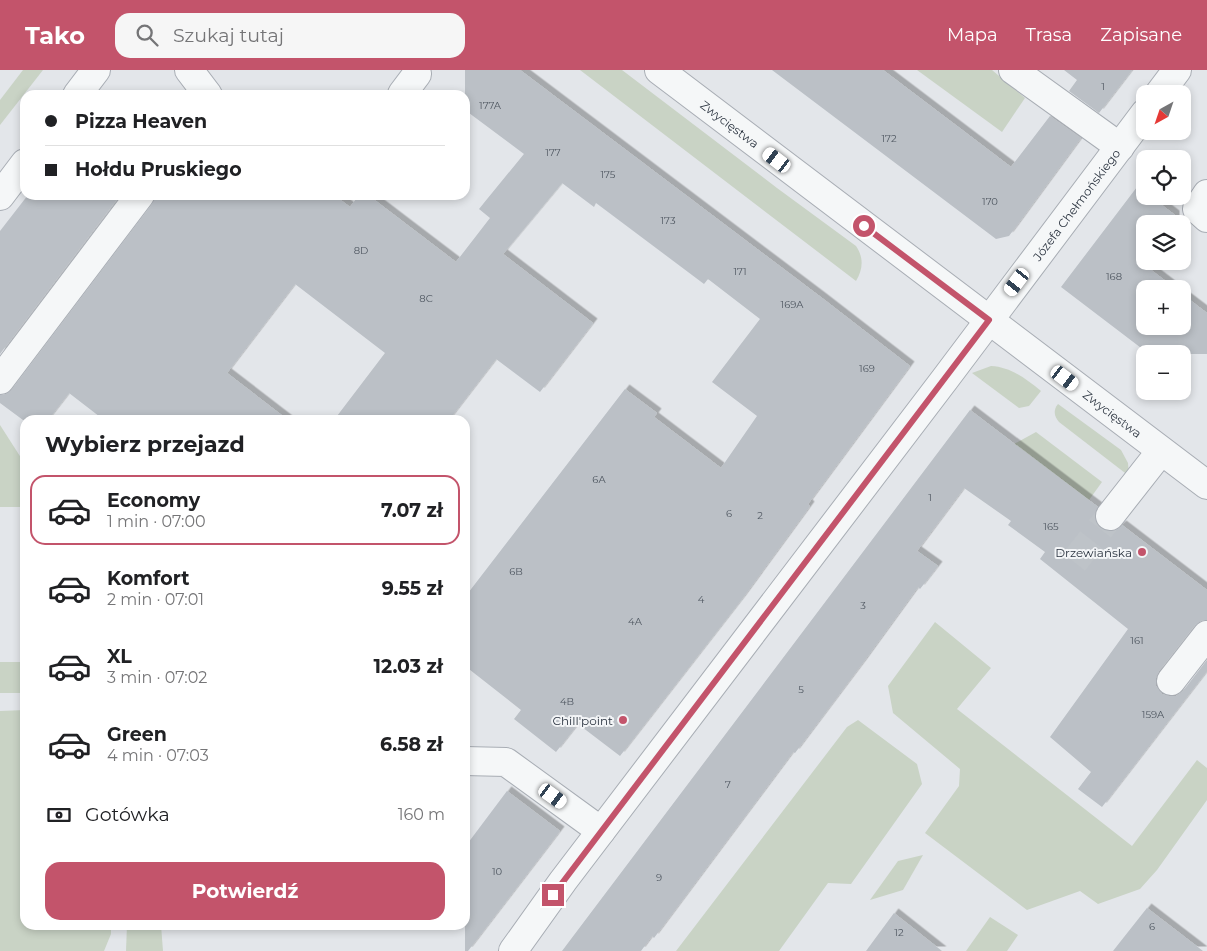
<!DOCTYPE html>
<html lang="pl">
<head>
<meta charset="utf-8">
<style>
	:root { --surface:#fff; --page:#f6f6f6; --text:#202124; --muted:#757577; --line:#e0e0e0; --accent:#c3546b }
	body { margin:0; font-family:Montserrat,sans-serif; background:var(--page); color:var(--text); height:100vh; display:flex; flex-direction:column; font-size:19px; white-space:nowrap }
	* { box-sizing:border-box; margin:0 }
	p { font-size:16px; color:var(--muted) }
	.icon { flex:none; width:28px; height:28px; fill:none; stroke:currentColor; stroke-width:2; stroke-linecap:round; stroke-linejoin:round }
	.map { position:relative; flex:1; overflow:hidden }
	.sheet { position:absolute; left:20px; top:345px; width:450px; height:515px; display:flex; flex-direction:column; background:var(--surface); border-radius:15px; box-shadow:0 2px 8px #0003 }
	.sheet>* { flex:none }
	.hud { position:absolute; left:20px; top:20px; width:450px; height:110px; border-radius:15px; box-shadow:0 2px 8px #0003; display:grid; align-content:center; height:110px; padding:0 25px; background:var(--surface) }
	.needle { width:32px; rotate:220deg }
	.fabs { position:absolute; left:1136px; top:15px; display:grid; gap:10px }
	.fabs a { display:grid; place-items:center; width:55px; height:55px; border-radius:10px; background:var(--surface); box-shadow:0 2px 8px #0003; font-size:25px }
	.end { position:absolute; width:22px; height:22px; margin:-11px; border:6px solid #c3546b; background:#fff; box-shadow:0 0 0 2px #fff }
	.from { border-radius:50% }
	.car { position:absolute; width:15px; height:30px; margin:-15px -8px; border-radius:6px; box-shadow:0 0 4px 1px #0007; background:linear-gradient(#fff 24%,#345 0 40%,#fff 0 76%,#345 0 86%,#fff 0) }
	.hud b { display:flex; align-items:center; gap:18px; height:48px; font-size:19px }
	.hud b+b { border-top:1px solid var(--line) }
	.hud i { width:12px; height:12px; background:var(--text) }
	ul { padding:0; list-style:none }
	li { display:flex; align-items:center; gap:15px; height:70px; margin:0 10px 8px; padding:0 15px; border:2px solid transparent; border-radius:15px }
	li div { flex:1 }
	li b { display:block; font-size:19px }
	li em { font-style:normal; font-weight:700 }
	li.selected { border-color:var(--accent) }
	li>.icon { width:45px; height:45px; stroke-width:1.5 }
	h2 { padding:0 25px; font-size:22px; line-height:60px }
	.pay { display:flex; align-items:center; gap:12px; height:55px; padding:0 25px; font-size:19px }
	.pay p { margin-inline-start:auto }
	.primary-button { display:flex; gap:10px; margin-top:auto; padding:10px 25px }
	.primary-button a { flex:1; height:58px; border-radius:15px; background:var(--accent); color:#fff; font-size:20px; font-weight:700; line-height:58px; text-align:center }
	header { display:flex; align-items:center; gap:30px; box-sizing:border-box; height:70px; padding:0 25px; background:var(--accent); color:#fff }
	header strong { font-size:24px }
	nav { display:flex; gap:28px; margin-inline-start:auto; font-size:18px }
	.search { width:350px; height:45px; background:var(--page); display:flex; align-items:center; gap:12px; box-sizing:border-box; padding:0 18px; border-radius:15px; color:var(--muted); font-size:19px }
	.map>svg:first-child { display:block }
</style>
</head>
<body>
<header>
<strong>Tako</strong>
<div class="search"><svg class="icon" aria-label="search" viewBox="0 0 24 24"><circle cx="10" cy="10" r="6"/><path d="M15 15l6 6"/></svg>Szukaj tutaj</div>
<nav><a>Mapa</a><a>Trasa</a><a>Zapisane</a></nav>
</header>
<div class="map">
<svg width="1207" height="881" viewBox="0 0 1207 881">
	<defs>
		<filter id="shadow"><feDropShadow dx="4.5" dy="-4.5" stdDeviation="0" flood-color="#0004"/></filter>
	</defs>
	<rect width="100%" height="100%" fill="#e3e6ea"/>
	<!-- green -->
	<g fill="#c9d3c5">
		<polygon points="23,0 43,0 0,55 0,30"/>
		<path d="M580,0H622L777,118L856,176C864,188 863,199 856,211Z"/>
		<polygon points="917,0 992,0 1025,28 1002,62"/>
		<path d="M991,296C1011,297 1026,309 1041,321L1029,336L1019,338L972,303Z"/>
		<path d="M1058,334L1121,380L1128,393L1129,406L1059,352C1054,346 1053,340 1058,334Z"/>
		<polygon points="0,355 25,394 25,437 0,437"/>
		<polygon points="1036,362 1102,412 1089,430 1014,374"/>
		<polygon points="935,552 991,598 957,639 1132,776 1197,690 1207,698 1207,730 1157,800 1140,819 1098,834 1080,821 1027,840 925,763 959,716 960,699 893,643 888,616"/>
		<polygon points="0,592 21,592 24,623 0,623"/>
		<polygon points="25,640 25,855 111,855 111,864 104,881 0,881 0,641"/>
		<polygon points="858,650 917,694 922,714 851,814 828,813 779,881 676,881 847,657"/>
		<polygon points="923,785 903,820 870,830 898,791"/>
		<polygon points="990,847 1018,865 1007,881 966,881"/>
		<polygon points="127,855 161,855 163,881 126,881"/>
	</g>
	<!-- building -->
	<g fill="#bbc0c6" filter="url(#shadow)">
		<polygon points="465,0 520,0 822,228 910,296 808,434 810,436 742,529 620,686 578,654 556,682 514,649 521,640 465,596 465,527 625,319 657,343 654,347 721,398 757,346 712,312 760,249 708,209 704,214 596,133 594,137 562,113 503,184 593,253 540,322 496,289 449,350 334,350 385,283 295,214 227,303 288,350 104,350 69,323 48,350 23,350 0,333 0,325 6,324 12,319 152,134 155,125 334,125 350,137 359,125 368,125 456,192 490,148 479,139 524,84 465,40"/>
		<polygon points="772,0 883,0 1011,97 1050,46 1081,68 1009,166 996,169"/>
		<polygon points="1064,0 1132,0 1099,43 1069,21 1077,10"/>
		<polygon points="1137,117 1145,123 1145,126 1150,126 1175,145 1175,154 1145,154 1145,191 1150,191 1146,196 1176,219 1145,219 1145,256 1182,256 1182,224 1207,243 1207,284 1149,284 1061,217"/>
		<polygon points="28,125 120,125 0,284 0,161"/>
		<polygon points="970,340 1098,437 1095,443 1095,451 1101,459 1107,461 1115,461 1122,455 1207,520 1207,550 1201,551 1195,555 1159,601 1156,608 1156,616 1162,624 1169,626 1176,626 1183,621 1207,590 1207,601 1102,737 1078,719 1091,702 1050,667 1128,559 1040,489 1045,482 1008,455 1011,451 964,418 917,481 938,496 920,519 918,517 862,594 795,683 793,682 654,868 652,866 641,881 562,881"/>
		<polygon points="507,721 560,761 468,881 465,881 465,777"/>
		<polygon points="1147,838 1203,881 1113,881"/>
		<polygon points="894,843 942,881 866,881"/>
	</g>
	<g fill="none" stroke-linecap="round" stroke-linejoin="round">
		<!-- minor-tunnel -->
		<polyline stroke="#bec3c8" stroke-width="28" stroke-dasharray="28 14" stroke-linecap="butt" points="1074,492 1110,446"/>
		<!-- minor casing -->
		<g stroke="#a8adb4" stroke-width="30">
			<g id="minor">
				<polyline points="189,0 208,25"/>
				<path id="s1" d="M659,0L1207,415"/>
				<polyline points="1013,0 1120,77"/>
				<polyline points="402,24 417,4"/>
				<polyline points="1159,24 1177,0"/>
				<polyline points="77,25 96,0"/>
				<polyline points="1207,124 1197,139 1207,148"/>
				<polyline points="0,126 25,93"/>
				<polyline points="0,310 140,125"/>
				<polyline points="1110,446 1161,381"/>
				<polyline points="1171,611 1207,565"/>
				<polyline points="465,691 506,692 601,761"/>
				<path id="s2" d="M513,881L563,811L945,309L1145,43"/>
			</g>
		</g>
		<!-- minor -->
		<use href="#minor" stroke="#f5f7f8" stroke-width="28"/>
	</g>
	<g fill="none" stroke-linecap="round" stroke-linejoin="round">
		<!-- route -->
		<polyline stroke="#c3546b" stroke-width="6" points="553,825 989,250 864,156"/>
	</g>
	<!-- markers -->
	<g fill="#c3546b" stroke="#f3f5f7" stroke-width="2">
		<circle cx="1142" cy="482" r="5"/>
		<circle cx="623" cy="650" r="5"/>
	</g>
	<g text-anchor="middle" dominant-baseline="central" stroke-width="4" stroke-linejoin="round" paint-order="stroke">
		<!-- number labels -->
		<g font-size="10" fill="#505862">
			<text x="1103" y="16">1</text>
			<text x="490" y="35">177A</text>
			<text x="889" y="68">172</text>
			<text x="553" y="82">177</text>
			<text x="608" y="104">175</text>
			<text x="990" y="131">170</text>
			<text x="668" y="150">173</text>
			<text x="361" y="180">8D</text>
			<text x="740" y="201">171</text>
			<text x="1114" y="206">168</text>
			<text x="426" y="228">8C</text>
			<text x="792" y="234">169A</text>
			<text x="867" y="298">169</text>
			<text x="599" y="409">6A</text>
			<text x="930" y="427">1</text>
			<text x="729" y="443">6</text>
			<text x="760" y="445">2</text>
			<text x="1051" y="456">165</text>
			<text x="516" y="501">6B</text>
			<text x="701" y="529">4</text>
			<text x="863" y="535">3</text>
			<text x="635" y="551">4A</text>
			<text x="1137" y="570">161</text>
			<text x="801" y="619">5</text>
			<text x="567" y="631">4B</text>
			<text x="1153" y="644">159A</text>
			<text x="728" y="714">7</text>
			<text x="497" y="801">10</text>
			<text x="659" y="807">9</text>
			<text x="1152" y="856">6</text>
			<text x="899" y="862">12</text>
		</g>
		<!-- street labels -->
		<g font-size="12" fill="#2c3541" stroke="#f3f5f7">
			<text stroke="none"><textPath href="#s1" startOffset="89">Zwycięstwa</textPath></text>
			<text stroke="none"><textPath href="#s2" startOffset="935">Józefa Chełmońskiego</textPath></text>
			<text stroke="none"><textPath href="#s1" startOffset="569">Zwycięstwa</textPath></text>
		</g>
		<!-- poi labels -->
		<g font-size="12" fill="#2c3541" stroke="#f3f5f7" text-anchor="end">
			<text x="1132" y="482">Drzewiańska</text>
			<text x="613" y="650">Chill'point</text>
		</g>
	</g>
</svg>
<div class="fabs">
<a><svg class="needle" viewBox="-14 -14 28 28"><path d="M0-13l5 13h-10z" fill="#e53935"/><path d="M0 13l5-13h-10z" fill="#757577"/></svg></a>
<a><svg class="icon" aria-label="locate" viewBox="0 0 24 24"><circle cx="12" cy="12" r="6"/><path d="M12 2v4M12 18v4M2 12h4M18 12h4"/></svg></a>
<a><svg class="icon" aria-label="layers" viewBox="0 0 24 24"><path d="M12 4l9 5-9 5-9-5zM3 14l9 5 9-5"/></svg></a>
<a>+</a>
<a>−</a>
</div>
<i class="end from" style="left:864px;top:156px"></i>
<i class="end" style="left:553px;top:825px"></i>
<i class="car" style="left:777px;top:90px;rotate:307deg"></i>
<i class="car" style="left:1017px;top:212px;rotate:217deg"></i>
<i class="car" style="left:1065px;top:308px;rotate:127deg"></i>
<i class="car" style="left:553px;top:726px;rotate:126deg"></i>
<div class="hud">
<b><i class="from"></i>Pizza Heaven</b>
<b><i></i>Hołdu Pruskiego</b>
</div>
<section class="sheet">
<h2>Wybierz przejazd</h2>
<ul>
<li class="selected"><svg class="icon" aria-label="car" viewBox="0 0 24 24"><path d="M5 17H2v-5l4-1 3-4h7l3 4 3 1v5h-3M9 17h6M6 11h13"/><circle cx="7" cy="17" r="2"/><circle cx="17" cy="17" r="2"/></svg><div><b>Economy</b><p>1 min · 07:00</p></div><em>7.07 zł</em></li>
<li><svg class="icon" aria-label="car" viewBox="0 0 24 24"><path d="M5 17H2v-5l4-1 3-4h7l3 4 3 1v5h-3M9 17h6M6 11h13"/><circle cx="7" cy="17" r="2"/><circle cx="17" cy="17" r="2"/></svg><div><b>Komfort</b><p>2 min · 07:01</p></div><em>9.55 zł</em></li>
<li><svg class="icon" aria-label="car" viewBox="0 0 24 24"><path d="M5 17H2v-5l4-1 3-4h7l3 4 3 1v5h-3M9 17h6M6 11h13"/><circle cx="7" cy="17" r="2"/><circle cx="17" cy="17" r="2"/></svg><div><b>XL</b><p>3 min · 07:02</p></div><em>12.03 zł</em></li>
<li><svg class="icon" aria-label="car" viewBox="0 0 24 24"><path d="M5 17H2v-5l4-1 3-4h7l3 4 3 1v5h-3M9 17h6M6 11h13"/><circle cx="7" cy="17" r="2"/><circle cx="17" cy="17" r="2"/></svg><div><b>Green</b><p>4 min · 07:03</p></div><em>6.58 zł</em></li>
</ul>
<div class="pay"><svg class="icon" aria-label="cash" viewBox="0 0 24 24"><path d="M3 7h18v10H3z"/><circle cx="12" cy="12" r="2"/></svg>Gotówka<p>160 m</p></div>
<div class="primary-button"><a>Potwierdź</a></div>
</section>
</div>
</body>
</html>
